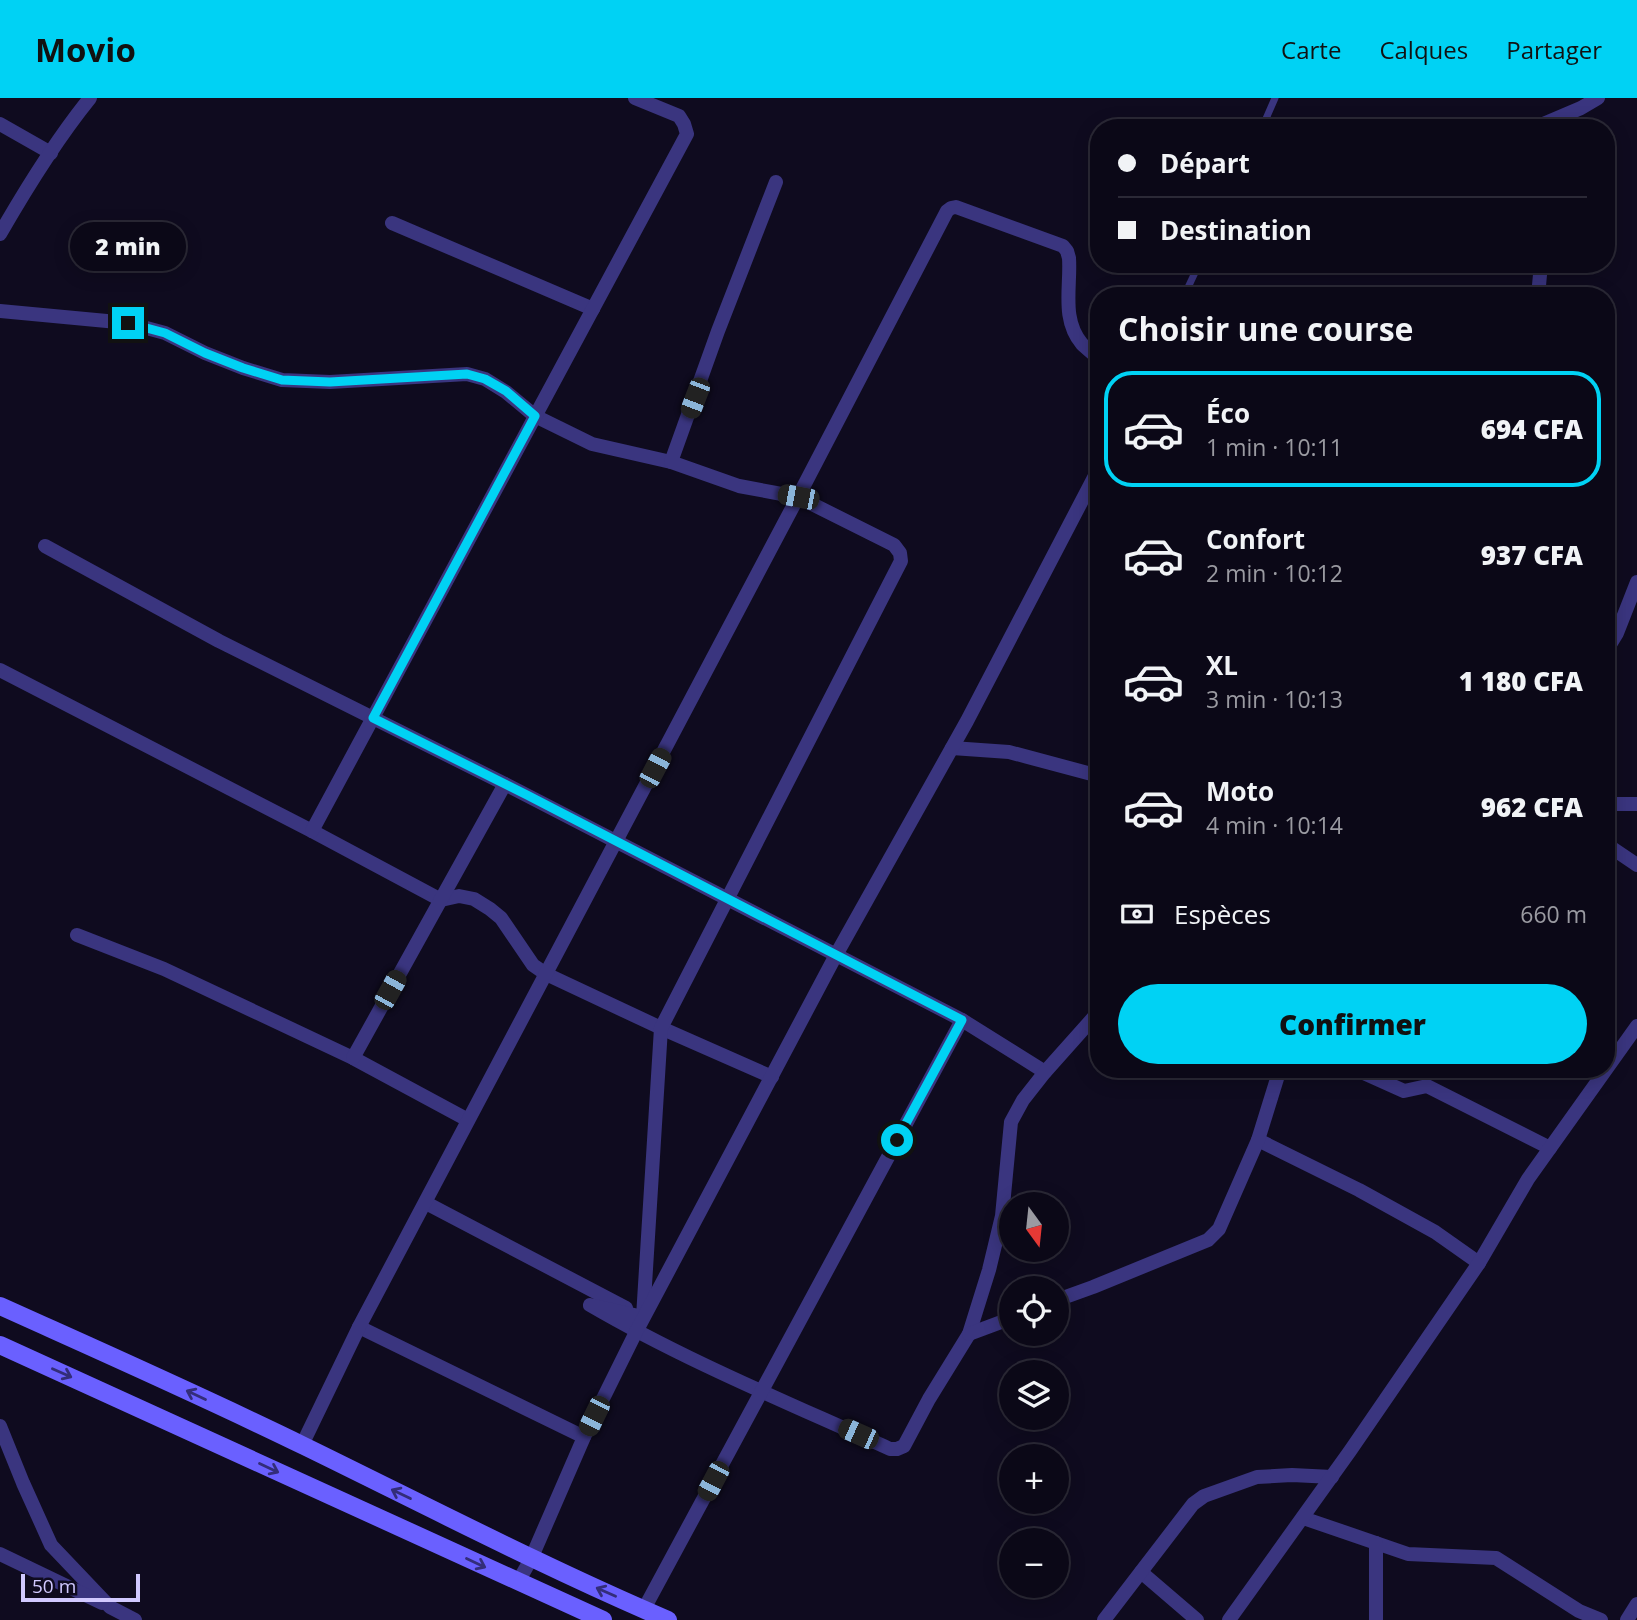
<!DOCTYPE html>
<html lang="fr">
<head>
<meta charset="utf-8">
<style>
	:root { --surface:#0b0817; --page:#141120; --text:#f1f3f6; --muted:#9a9aa1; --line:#2b2936; --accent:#00d2f4 }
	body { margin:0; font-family:"Open Sans",sans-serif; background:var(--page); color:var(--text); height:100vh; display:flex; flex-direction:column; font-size:26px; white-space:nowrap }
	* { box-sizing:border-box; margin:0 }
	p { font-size:23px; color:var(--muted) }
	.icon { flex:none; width:38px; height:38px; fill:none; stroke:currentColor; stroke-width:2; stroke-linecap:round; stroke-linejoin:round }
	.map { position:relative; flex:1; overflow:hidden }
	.panel { position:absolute; left:1090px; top:189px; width:525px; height:791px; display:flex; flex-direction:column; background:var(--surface); border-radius:28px; box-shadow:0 4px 18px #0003,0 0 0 2px var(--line) }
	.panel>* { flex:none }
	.top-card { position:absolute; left:1090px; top:21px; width:525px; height:154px; border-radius:28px; box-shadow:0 4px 18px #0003,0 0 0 2px var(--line); display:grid; align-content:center; height:154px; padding:0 28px; background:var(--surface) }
	.needle { width:46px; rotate:165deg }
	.buttons { position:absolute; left:999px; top:1094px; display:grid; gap:14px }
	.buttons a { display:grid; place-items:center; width:70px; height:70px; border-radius:50%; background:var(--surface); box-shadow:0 4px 18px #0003,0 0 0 2px var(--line); font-size:35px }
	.scale { position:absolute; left:21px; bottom:18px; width:119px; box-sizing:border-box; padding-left:7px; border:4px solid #d1c9ff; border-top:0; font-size:19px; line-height:24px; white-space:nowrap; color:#d1c9ff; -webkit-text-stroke:5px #0f0b1f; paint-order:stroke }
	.end { position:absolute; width:32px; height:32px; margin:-16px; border:9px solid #00d2f4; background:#111; box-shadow:0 0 0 4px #111 }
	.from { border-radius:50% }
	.bubble { position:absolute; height:49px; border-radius:24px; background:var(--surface); box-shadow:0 4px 18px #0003,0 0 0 2px var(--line); font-size:23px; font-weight:800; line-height:49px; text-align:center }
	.car { position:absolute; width:21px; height:42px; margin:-21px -10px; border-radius:9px; box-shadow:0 0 5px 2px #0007; background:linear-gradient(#222 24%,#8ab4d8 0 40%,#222 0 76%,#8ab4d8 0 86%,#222 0) }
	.top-card b { display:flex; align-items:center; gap:24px; height:66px; font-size:26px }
	.top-card b+b { border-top:2px solid var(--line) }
	.top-card i { width:18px; height:18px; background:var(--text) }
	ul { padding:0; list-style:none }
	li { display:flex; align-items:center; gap:21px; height:116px; margin:0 14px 10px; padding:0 14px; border:4px solid transparent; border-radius:28px }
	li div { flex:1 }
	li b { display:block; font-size:26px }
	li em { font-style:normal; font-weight:800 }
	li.selected { border-color:var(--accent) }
	li>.icon { width:63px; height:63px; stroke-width:1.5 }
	h2 { padding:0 28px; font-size:32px; line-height:84px }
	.pay { display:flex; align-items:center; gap:18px; height:77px; padding:0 28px; font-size:26px }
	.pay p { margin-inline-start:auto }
	.cta { display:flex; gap:14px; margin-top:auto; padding:14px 28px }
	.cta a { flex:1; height:80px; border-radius:42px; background:var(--accent); color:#111; font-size:28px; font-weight:800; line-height:80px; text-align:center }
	header { display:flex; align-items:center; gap:42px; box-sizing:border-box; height:98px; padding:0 35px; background:var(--accent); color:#111 }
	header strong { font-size:33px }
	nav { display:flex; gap:38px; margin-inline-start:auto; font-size:24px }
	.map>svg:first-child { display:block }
</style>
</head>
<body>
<header>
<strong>Movio</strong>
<nav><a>Carte</a><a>Calques</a><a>Partager</a></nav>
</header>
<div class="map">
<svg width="1637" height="1522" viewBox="0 0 1637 1522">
	<rect width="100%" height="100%" fill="#0f0b1f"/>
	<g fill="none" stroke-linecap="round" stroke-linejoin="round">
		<!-- lane -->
		<g stroke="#3a357f" stroke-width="7">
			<polyline points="1262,30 1275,0"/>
			<polyline points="1184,198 1199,166"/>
		</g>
		<!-- street -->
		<g stroke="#3a357f" stroke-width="14">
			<polyline points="0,26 51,55"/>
			<polyline points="1534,30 1581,10 1598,0"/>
			<polyline points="392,125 593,211"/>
			<path d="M0,136C27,89 56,42 90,0"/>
			<polyline points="1538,198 1541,166"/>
			<polyline points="0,213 128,225 165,235 205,255 243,270 282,282 330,284 467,276 485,281 506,294 535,318 592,346 671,364"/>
			<polyline points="45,448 219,543 505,686 962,922 1045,974"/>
			<polyline points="1606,553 1617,535 1637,484"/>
			<polyline points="0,572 312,733 441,802 459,798 474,801 490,811 501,820 533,867 546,876 661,930 772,979"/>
			<polyline points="952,650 1009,654 1099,678"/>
			<polyline points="1606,706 1637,706"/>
			<polyline points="312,733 687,36 684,26 679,18 635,0"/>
			<polyline points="1606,746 1637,767"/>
			<polyline points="77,837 164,871 353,960 468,1022"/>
			<polyline points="353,960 505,686"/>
			<polyline points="1355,971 1404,993 1427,988 1550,1050"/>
			<polyline points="1258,1042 1359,1092 1435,1134 1479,1165"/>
			<polyline points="426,1105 626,1210"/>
			<polyline points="1057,1202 1093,1189 1208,1142 1219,1131 1258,1042 1280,971"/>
			<polyline points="643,1219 661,930 901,463 900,455 894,447 798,399 739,388 671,364 718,233 776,84"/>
			<path d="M643,1219L590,1207C686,1263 789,1305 890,1351H897L904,1348L929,1301L969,1236L989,1172L1002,1118L1011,1024L1023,1002L1045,974L1094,919L1099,911"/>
			<polyline points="359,1229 584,1339"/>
			<polyline points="969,1236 1012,1220"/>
			<polyline points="0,1328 23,1385 51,1447 110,1509 135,1522"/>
			<path d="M302,1347L359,1229L798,399L947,113L951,110L956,109L1063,148L1067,153L1069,160C1071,189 1061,221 1082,246C1087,251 1094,256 1099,261"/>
			<polyline points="1303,1420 1408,1456 1496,1460 1579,1513 1601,1522"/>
			<polyline points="1376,1445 1376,1522"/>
			<polyline points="0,1456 102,1505"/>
			<polyline points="1141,1474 1197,1522"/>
			<polyline points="518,1484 531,1461 584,1339 636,1234 836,857 967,623 1099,370"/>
			<polyline points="644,1511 962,922"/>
			<polyline points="1104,1522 1193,1406 1204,1398 1257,1379 1292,1377 1332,1379"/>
			<polyline points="1229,1522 1350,1353 1479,1165 1528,1081 1637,928"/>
			<polyline points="1627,1522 1637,1506"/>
		</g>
		<!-- secondary -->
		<g stroke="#6a60ff" stroke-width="18">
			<path d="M0,1208C102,1254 204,1299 304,1348C425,1407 544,1469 668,1522"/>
			<polyline points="0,1247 603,1522"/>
		</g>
	</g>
	<!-- one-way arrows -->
	<defs><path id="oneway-shaft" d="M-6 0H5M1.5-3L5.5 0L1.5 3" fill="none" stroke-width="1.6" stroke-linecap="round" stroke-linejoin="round" transform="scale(1.75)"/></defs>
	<g stroke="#332d79">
		<use href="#oneway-shaft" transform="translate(62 1275) rotate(24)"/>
		<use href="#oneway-shaft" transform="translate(196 1297) rotate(-155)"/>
		<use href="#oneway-shaft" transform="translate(269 1370) rotate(25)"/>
		<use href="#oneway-shaft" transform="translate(401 1396) rotate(-154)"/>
		<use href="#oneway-shaft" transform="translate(476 1465) rotate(25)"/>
		<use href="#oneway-shaft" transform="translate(606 1494) rotate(-156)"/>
	</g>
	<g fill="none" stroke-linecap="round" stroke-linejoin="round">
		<!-- route -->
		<polyline stroke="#00d2f4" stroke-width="9" points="128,225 165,235 205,255 243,270 282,282 330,284 467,276 485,281 506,293 535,318 373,620 527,697 962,922 897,1042"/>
	</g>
</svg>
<div class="buttons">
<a><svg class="needle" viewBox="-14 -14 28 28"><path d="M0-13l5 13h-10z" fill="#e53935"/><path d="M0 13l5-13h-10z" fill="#9a9aa1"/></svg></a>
<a><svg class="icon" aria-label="locate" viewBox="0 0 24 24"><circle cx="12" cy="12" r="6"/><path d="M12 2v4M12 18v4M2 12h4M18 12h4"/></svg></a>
<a><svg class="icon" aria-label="layers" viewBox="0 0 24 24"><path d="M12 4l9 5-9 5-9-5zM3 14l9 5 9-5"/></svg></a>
<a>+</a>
<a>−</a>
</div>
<div class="scale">50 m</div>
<i class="end from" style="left:897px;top:1042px"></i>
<i class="end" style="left:128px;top:225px"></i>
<div class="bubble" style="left:70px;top:124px;width:116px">2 min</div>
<i class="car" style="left:695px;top:300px;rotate:201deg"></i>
<i class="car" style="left:798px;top:399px;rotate:281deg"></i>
<i class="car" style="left:655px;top:670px;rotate:28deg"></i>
<i class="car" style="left:390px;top:892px;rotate:29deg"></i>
<i class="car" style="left:594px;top:1318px;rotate:206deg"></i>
<i class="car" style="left:858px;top:1336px;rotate:294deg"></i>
<i class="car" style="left:713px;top:1383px;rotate:208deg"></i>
<div class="top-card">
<b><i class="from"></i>Départ</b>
<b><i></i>Destination</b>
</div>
<section class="panel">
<h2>Choisir une course</h2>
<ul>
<li class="selected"><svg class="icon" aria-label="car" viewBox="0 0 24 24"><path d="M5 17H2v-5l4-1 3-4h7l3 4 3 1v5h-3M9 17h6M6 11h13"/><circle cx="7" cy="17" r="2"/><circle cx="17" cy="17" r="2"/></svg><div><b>Éco</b><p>1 min · 10:11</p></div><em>694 CFA</em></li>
<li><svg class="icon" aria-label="car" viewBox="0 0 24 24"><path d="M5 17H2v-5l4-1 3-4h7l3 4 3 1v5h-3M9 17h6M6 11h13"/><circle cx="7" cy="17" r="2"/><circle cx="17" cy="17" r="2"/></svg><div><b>Confort</b><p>2 min · 10:12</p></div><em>937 CFA</em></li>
<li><svg class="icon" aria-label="car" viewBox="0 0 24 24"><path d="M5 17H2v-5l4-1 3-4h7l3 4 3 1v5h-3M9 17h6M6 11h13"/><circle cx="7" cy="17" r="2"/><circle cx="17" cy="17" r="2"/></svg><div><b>XL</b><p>3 min · 10:13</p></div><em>1 180 CFA</em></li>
<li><svg class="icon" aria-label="car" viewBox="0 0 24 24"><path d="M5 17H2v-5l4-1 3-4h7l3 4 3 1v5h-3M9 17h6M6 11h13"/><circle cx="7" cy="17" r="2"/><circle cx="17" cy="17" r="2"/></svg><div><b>Moto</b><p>4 min · 10:14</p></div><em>962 CFA</em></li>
</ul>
<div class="pay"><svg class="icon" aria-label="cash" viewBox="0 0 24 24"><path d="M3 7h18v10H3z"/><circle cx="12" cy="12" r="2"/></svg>Espèces<p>660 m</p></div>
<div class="cta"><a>Confirmer</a></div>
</section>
</div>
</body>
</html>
